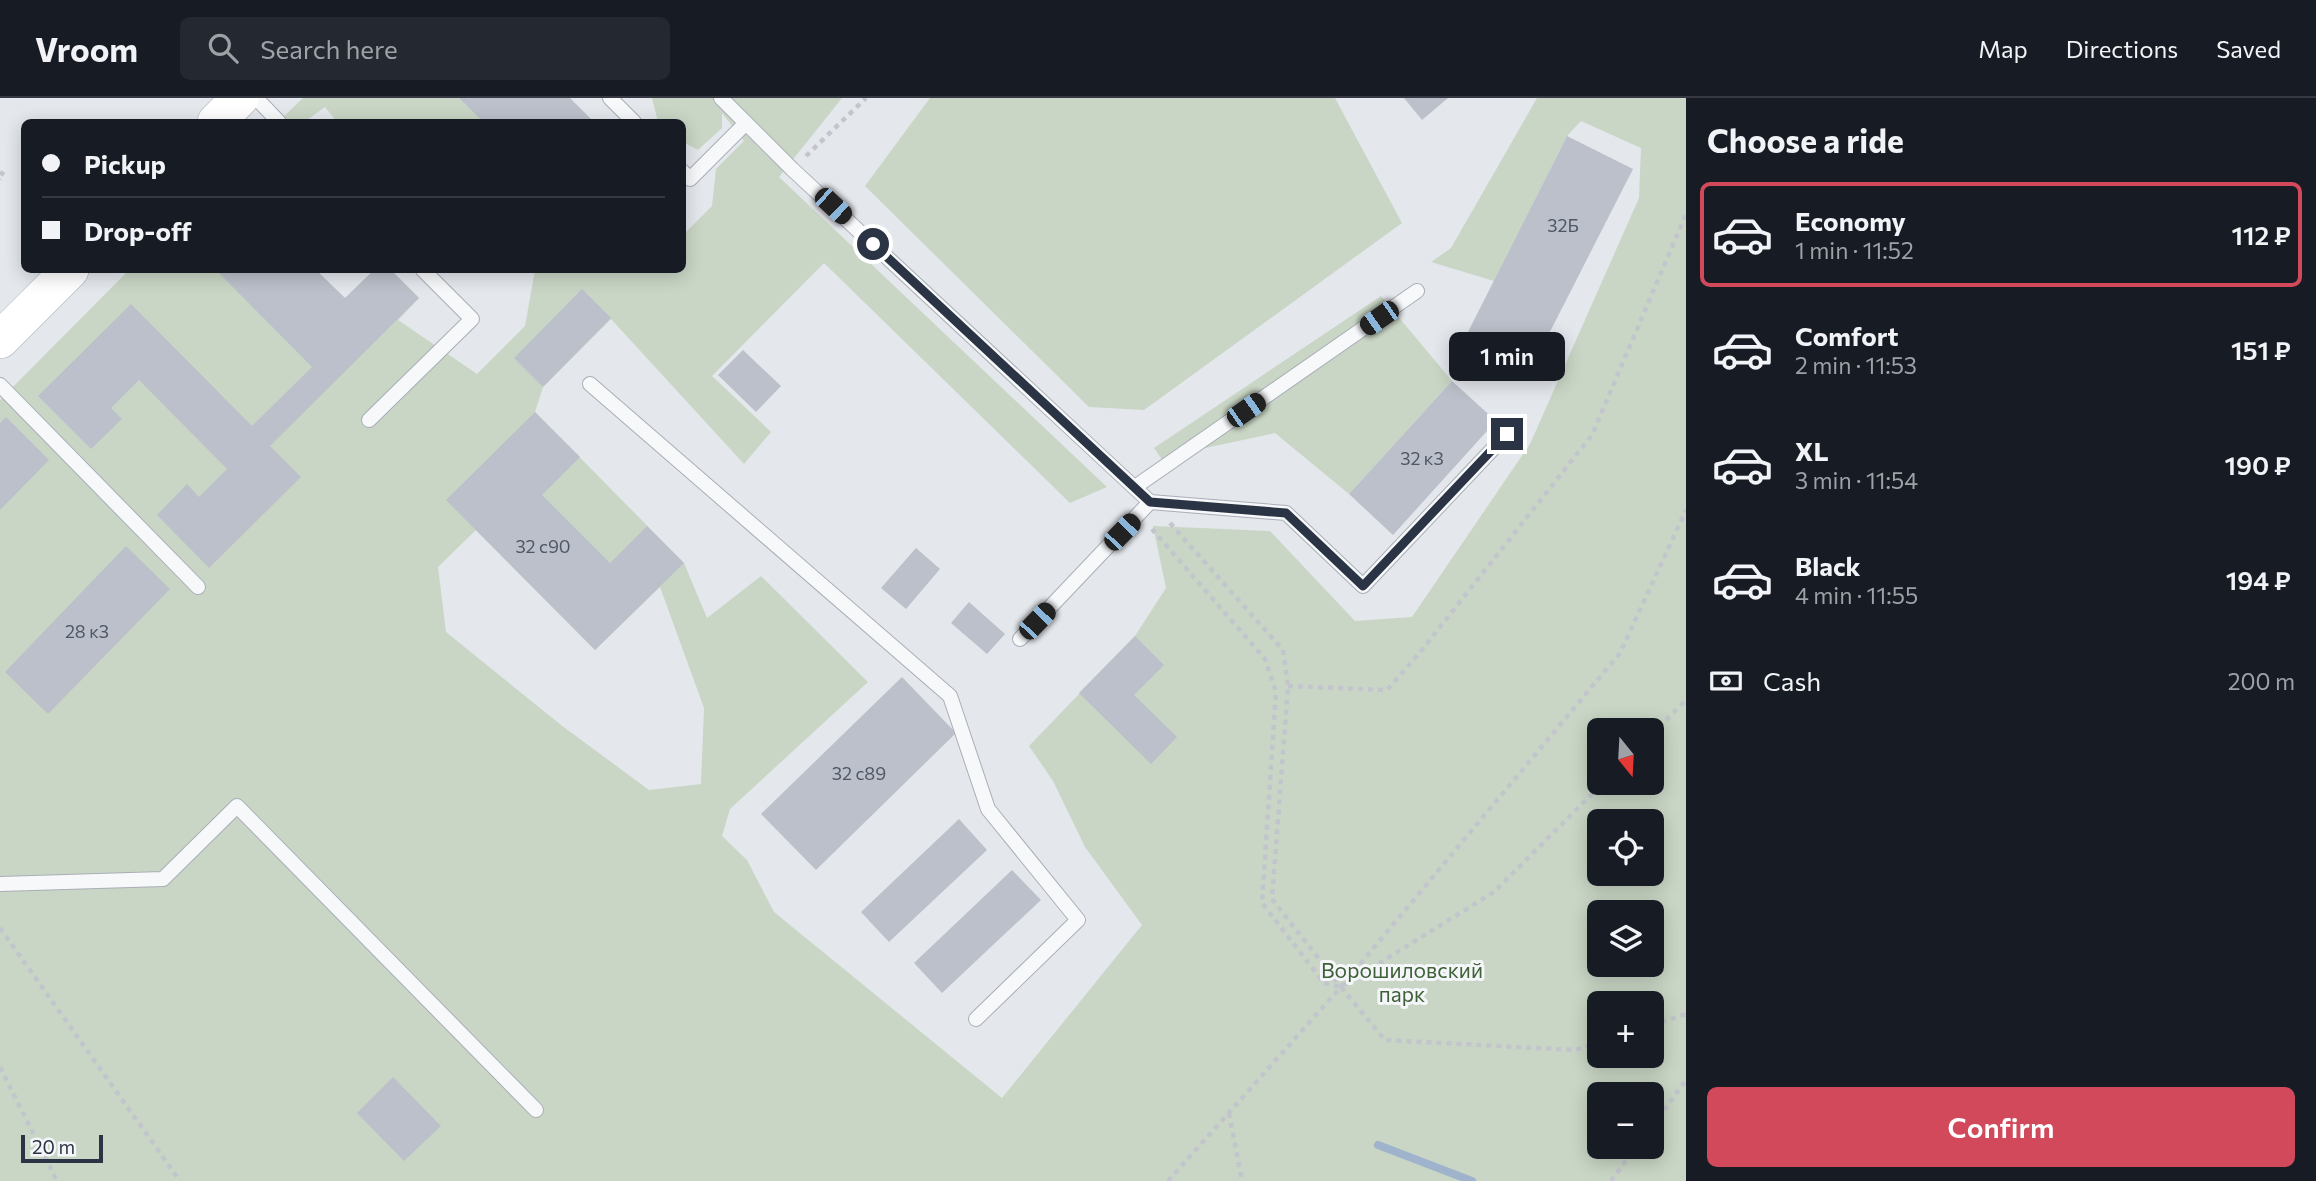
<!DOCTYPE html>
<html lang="en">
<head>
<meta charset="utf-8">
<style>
	:root { --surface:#171b24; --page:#242831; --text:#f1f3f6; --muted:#9ea1a6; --line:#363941; --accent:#d1495b }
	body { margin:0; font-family:Commissioner,sans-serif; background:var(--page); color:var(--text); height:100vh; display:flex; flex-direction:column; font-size:26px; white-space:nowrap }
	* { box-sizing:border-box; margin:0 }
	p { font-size:23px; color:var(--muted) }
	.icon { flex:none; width:38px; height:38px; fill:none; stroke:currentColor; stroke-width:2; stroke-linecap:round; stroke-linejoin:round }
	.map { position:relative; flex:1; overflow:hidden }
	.panel { display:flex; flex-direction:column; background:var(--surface); width:630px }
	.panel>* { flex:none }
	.top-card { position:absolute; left:21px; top:21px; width:665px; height:154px; border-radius:10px; box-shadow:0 4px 18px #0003; display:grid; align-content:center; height:154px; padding:0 21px; background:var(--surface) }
	.needle { width:46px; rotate:162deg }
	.fabs { position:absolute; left:1587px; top:620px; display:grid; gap:14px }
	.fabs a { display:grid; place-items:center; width:77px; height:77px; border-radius:10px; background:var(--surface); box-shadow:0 4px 18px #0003; font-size:35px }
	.scale { position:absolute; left:21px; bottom:18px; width:82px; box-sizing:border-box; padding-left:7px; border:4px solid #2b3445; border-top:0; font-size:19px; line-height:24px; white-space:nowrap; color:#2b3445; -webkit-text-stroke:5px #f4f6f9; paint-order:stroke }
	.end { position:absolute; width:32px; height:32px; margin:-16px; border:9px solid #2b3445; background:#fff; box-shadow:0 0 0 4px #fff }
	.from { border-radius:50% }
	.bubble { position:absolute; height:49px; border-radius:10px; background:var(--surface); box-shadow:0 4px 18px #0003; font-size:23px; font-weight:600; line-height:49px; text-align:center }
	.car { position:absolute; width:21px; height:42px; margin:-21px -10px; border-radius:9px; box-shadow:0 0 5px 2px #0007; background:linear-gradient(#222 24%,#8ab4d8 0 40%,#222 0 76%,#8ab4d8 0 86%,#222 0) }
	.top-card b { display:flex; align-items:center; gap:24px; height:66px; font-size:26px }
	.top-card b+b { border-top:2px solid var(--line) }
	.top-card i { width:18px; height:18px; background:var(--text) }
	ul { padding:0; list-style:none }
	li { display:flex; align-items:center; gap:21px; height:105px; margin:0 14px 10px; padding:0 7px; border:4px solid transparent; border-radius:10px }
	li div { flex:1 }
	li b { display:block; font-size:26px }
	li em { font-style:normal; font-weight:600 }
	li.current { border-color:var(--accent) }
	li>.icon { width:63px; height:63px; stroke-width:1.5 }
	h2 { padding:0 21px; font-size:32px; line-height:84px }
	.pay { display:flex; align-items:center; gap:18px; height:77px; padding:0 21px; font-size:26px }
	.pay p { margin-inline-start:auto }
	.cta { display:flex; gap:14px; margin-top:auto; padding:14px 21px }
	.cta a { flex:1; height:80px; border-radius:10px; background:var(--accent); color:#fff; font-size:28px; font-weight:600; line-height:80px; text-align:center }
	header { display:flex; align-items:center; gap:42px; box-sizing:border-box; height:98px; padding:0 35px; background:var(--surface); border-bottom:2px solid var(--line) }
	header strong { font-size:33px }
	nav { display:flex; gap:38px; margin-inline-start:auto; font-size:24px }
	.search { width:490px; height:63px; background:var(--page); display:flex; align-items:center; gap:18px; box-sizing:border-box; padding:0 24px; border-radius:10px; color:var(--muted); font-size:26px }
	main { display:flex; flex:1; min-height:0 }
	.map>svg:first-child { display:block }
</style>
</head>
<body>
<header>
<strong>Vroom</strong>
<div class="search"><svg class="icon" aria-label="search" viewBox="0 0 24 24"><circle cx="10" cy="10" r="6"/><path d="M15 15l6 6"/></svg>Search here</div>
<nav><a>Map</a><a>Directions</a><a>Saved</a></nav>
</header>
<main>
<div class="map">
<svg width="1686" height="1083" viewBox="0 0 1686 1083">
	<rect width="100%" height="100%" fill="#e4e7ec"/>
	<!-- green -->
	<g fill="#c9d6c5" fill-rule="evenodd">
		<polygon points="303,0 459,0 483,24 337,24 325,9 304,24 278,24"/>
		<path d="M652,0H842L779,79L1107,389L1070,405L824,165L712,278L771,334L744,366L611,221L543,289L535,314L684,465L707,520L761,478L868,584L730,711L722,738L747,762L774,814L1002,1000L1142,827L1085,749L1053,683L1029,648L1135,538L1166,490L1153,428L1270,433L1355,523L1412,519L1530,346L1639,100L1641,50L1581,23L1567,38L1494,183L1431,164L1451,150L1537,0H1686V1083H0V302L129,172H316L345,200L374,172H391L419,200L398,222L477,276L525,228L535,172H642L645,173L647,172H682L683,137L712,108L716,71L744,43L722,15V30L698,52L683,44L682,24H658ZM476,432L595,552L660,489L704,610L701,686L649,692L561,627L446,534L438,469ZM1600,632H1652V684H1600ZM1600,723H1652V775H1600ZM1600,814H1652V866H1600ZM1600,905H1652V957H1600ZM1600,996H1652V1048H1600Z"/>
		<polygon points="930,0 1335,0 1402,125 1144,312 1089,309 865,88"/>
		<polygon points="1381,198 1452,283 1349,396 1275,335 1191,353 1163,363 1154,350"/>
	</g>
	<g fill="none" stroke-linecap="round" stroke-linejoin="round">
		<!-- stream -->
		<polyline stroke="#9fb4cc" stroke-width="8" points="1378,1047 1472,1083"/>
	</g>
	<!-- building -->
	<g fill="#bbc0ca">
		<polygon points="459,0 570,0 594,24 483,24"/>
		<polygon points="1404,0 1448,0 1422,22"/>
		<polygon points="1567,38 1633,71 1532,269 1467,236"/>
		<polygon points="216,172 316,172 345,200 374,172 391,172 419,200 270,348 301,379 209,470 157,417 187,386 199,399 227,371 139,282 111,310 122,321 91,351 38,298 131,206 252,328 312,269"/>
		<polygon points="582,191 611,220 543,289 514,260"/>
		<polygon points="743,252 781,288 756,314 718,277"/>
		<polygon points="1452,283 1496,323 1393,437 1349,396"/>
		<polygon points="535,314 580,359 542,397 610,465 647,428 684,465 595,552 446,402"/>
		<polygon points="6,319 49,362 0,412 0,325"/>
		<polygon points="126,448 170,491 48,616 5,574"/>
		<polygon points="916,450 940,471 906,511 881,490"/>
		<polygon points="969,504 1005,536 987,556 951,525"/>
		<polygon points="1135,538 1164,567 1134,597 1177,639 1151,666 1079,595"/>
		<polygon points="902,579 956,635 816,772 761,716"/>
		<polygon points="959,721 987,752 889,844 861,814"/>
		<polygon points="1012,772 1041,802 942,895 914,865"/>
		<polygon points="393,979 441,1028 404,1063 357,1015"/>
	</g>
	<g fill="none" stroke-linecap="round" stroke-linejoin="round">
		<!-- lane casing -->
		<g stroke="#a9aeb7" stroke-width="16">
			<g id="lane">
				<polyline points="256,0 279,24"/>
				<polyline points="610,0 634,24"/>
				<polyline points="721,0 792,71 1150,404 1020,541"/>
				<polyline points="682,73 690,81 746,25"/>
				<polyline points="590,286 950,598 988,711 1078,822 976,921"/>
				<polyline points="0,287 198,489"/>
				<polyline points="369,322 472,221 423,172"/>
				<polyline points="1135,389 1417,193"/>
				<polyline points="1150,404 1286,415 1363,488 1507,336"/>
				<polyline points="0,786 163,781 237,708 536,1012"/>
			</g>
		</g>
		<!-- secondary casing -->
		<g stroke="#a9aeb7" stroke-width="38">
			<g id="secondary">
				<polyline points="216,24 240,0"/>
				<polyline points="0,242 70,172"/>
			</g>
		</g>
		<!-- path -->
		<g stroke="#c2c5cb" stroke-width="4.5" stroke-dasharray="5 5" stroke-linecap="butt">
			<polyline points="806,58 866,0"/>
			<polyline points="0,74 4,77 0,81"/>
			<polyline points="1170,425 1283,552 1288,588 1272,801 1341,889"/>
			<polyline points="1152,431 1265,561 1276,594 1262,805 1324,885 1341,889"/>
			<polyline points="1288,588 1387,592 1421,553 1592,337 1686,116"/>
			<polyline points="1652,636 1686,602"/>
			<polyline points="0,830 180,1083"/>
			<polyline points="1652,927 1686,916"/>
			<polyline points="1600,944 1575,952 1385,942 1341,889 1494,794 1604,684"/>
			<polyline points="0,969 57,1083"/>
			<polyline points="1229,1015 1242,1083"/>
			<polyline points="1652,1028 1686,982"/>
			<polyline points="1168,1083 1341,889 1620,555 1686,412"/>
			<polyline points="1611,1083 1637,1048"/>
		</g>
		<!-- lane -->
		<use href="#lane" stroke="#f7f8fa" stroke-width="14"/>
		<!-- secondary -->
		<use href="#secondary" stroke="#fff" stroke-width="37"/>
	</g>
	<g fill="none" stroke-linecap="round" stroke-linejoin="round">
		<!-- route -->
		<polyline stroke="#2b3445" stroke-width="9" points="873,146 1150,404 1286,415 1363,488 1507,336"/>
	</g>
	<g text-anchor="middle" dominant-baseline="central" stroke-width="6" stroke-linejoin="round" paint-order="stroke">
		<!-- number labels -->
		<g font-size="18" fill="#4f5766">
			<text x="1563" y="127">32Б</text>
			<text x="1422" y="360">32 к3</text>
			<text x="543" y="448">32 с90</text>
			<text x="87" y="533">28 к3</text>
			<text x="859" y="675">32 с89</text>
		</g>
		<!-- park labels -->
		<g font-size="21" fill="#3f6138" stroke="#f4f6f9">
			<text x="1402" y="871">Ворошиловский<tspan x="1402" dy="24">парк</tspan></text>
		</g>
	</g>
</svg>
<div class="fabs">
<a><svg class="needle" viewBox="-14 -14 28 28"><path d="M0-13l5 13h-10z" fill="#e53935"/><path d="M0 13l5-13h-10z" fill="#9ea1a6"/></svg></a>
<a><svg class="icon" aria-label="locate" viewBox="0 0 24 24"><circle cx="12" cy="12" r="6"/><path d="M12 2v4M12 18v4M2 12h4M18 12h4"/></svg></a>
<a><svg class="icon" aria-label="layers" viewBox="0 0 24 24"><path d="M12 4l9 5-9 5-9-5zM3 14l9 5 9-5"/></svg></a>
<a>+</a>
<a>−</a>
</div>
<div class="scale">20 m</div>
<i class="end from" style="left:873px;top:146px"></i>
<i class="end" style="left:1507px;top:336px"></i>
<div class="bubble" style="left:1449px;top:234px;width:116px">1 min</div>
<i class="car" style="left:833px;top:108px;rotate:133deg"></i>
<i class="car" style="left:1379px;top:220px;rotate:235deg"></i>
<i class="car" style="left:1246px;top:312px;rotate:55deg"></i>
<i class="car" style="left:1122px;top:434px;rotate:44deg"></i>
<i class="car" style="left:1037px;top:523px;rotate:44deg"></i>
<div class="top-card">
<b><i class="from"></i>Pickup</b>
<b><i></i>Drop-off</b>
</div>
</div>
<section class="panel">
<h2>Choose a ride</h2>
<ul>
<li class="current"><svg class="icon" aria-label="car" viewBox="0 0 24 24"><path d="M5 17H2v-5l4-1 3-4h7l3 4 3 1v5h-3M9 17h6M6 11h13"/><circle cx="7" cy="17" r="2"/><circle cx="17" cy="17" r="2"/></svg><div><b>Economy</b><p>1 min · 11:52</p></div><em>112 ₽</em></li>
<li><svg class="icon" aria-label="car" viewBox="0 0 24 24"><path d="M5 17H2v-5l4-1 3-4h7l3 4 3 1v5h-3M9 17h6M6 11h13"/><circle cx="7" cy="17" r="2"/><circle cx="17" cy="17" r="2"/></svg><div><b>Comfort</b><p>2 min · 11:53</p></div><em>151 ₽</em></li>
<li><svg class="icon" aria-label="car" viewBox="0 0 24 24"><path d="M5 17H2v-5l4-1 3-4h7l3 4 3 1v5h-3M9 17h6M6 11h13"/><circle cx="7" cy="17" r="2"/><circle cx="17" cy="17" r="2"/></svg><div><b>XL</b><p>3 min · 11:54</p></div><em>190 ₽</em></li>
<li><svg class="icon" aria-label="car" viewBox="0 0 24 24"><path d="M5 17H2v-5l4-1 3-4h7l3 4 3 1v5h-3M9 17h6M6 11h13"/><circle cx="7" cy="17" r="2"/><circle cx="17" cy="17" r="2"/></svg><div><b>Black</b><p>4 min · 11:55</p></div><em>194 ₽</em></li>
</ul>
<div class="pay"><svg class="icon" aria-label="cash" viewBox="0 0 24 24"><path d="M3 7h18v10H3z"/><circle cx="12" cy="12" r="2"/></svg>Cash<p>200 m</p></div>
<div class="cta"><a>Confirm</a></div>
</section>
</main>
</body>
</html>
